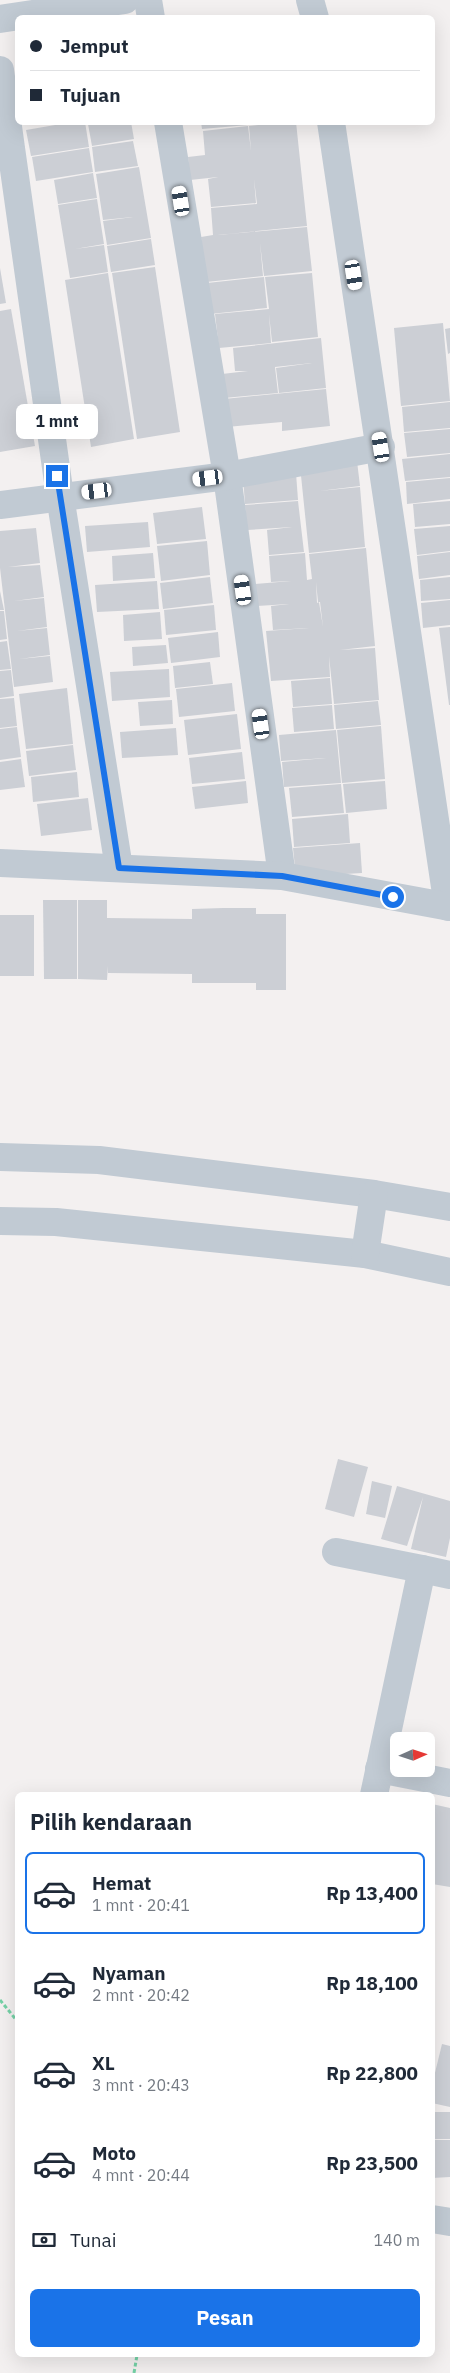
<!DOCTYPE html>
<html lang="id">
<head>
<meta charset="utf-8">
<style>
	:root { --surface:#fff; --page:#f2f2f3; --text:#1f2937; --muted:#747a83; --line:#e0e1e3; --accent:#1a73e8 }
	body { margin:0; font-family:"IBM Plex Sans",sans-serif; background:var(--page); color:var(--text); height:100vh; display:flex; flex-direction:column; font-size:19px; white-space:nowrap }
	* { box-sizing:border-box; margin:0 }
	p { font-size:16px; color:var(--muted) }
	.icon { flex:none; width:28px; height:28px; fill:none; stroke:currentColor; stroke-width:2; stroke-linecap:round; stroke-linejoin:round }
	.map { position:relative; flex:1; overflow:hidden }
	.side { position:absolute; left:15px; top:1792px; width:420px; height:565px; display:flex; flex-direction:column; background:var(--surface); border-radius:8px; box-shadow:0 5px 20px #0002 }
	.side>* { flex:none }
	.banner { position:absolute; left:15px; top:15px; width:420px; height:110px; border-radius:8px; box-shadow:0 5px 20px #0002; display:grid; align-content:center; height:110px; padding:0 15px; background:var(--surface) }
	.needle { width:32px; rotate:87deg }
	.fabs { position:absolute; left:390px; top:1732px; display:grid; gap:10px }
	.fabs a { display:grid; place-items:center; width:45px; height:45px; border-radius:8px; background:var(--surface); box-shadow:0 5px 20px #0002; font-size:25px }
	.end { position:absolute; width:22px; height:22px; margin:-11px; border:6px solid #1a73e8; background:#fff; box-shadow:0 0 0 2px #fff }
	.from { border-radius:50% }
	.bubble { position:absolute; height:35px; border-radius:8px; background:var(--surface); box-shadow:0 5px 20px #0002; font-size:16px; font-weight:700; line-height:35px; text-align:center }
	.car { position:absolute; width:15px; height:30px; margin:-15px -8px; border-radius:6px; box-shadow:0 0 4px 1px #0007; background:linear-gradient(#fff 24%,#345 0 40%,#fff 0 76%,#345 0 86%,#fff 0) }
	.banner b { display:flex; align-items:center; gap:18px; height:48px; font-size:19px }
	.banner b+b { border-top:1px solid var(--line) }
	.banner i { width:12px; height:12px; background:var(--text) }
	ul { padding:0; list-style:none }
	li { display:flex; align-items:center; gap:15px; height:82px; margin:0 10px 8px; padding:0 5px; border:2px solid transparent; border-radius:8px }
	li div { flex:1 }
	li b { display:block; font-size:19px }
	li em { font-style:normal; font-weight:700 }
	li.on { border-color:var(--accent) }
	li>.icon { width:45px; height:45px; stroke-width:1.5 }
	h2 { padding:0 15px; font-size:22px; line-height:60px }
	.pay { display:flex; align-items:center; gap:12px; height:55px; padding:0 15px; font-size:19px }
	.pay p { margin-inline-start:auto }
	.action { display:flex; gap:10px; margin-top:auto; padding:10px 15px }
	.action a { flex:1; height:58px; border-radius:8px; background:var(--accent); color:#fff; font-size:20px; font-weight:700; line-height:58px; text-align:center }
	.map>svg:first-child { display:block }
</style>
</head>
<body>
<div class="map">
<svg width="450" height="2373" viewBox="0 0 450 2373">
	<rect width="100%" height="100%" fill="#f3f0f0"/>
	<!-- building -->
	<g fill="#cccfd5" fill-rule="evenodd">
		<polygon points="61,122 85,122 89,147 31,156 26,130 61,124"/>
		<polygon points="97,122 131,122 134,139 92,146 88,124"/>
		<polygon points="201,122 248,122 248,125 202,129"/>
		<polygon points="283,122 296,122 307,226 218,235 307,227 312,271 264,276 260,243 263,276 206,282 201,237 213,235 211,208 257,204 254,179 256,203 211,207 208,179 218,177 190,180 188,157 205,155 203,131 248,126 251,151 249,126"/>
		<polygon points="133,141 138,166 95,172 92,147"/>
		<polygon points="89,148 93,172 36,181 32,157"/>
		<polygon points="139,167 151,238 107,245 103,221 133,217 103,220 96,174"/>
		<polygon points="93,173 97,198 58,204 54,180"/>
		<polygon points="97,199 104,244 75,249 104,245 108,272 70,278 58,205"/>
		<polygon points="151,239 155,265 111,272 107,246"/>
		<polygon points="155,267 180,432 137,439 112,273"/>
		<polygon points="0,268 6,303 0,304"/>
		<polygon points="108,273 134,439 91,447 65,280"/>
		<polygon points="312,273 318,337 272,342 269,314 271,343 219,348 215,314 269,309 265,277"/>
		<polygon points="264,277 267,308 210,314 207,283"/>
		<polygon points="11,309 35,446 0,452 0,311"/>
		<polygon points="443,323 450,401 401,406 394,328"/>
		<polygon points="450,328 450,353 448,354 445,329"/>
		<polygon points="321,338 326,388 279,393 276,368 312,363 275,367 278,393 224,398 222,374 248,371 235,371 233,348"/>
		<polygon points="326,389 330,426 282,431 282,422 227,427 224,399"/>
		<polygon points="450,402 450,428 404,432 402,407"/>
		<polygon points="450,429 450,453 407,457 404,433"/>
		<polygon points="450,454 450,477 405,481 402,459"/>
		<polygon points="357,461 360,486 319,491 360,487 365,547 309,553 300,466"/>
		<polygon points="296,473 298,500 245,504 243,477"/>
		<polygon points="450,478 450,499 407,504 406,482"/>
		<polygon points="298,501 304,552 269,555 267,530 292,527 247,530 245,505"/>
		<polygon points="450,501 450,524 415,527 413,504"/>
		<polygon points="202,507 206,539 157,544 153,513"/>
		<polygon points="148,522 150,547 87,552 85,526"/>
		<polygon points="450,526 450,551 417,555 414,529"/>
		<polygon points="36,528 40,563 8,567 40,565 44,597 14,601 44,598 47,627 17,631 47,628 50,655 19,659 50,656 53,682 14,687 0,568 0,531"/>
		<polygon points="207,541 210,575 161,581 157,546"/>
		<path d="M366,548L375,646L340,650L375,648L379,700L334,704L329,656L330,677L271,681L266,631L309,628L273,630L271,606L289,604L257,606L255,584L291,581L271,582L269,556L305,553L307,580L312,579L309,554ZM316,582L318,602H320L323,627L319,602L317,603Z"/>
		<polygon points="450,552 450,575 419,579 417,556"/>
		<polygon points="153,553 155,578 113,581 112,556"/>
		<polygon points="210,577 213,603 163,609 160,583"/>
		<polygon points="450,577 450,599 421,601 420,580"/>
		<polygon points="157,581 159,609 97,612 95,585"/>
		<polygon points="0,591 4,610 0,610"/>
		<polygon points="450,600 450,625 423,628 421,603"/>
		<polygon points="214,605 216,630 166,635 164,610"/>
		<polygon points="0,611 4,611 7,639 0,640"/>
		<polygon points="160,612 162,639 124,641 123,615"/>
		<polygon points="450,627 450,705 449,705 439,628"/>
		<polygon points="218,632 220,657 171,663 168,638"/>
		<polygon points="7,641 11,669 0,670 0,642"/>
		<polygon points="166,645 168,663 133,666 132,647"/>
		<polygon points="210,662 213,684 175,688 173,666"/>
		<polygon points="169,669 170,697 112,701 110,672"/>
		<polygon points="11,670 14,696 0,698 0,671"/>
		<polygon points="330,678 332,704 293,707 291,681"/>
		<polygon points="232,683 235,711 179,717 176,689"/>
		<polygon points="67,688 73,744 26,749 19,694"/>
		<polygon points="14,698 17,726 0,728 0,699"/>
		<polygon points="172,700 173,724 140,726 138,702"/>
		<polygon points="378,701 381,725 336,729 334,705"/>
		<polygon points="332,705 334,729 294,732 292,708"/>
		<polygon points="237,714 241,749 188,755 184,720"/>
		<polygon points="381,726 385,779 342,783 337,730"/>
		<polygon points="17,727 21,757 0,760 0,729"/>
		<polygon points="176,728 178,755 122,758 120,732"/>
		<polygon points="336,730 341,783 284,787 282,762 326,758 281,761 279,735"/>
		<polygon points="73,745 76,770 29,776 26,751"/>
		<polygon points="242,752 245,779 192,784 189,758"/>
		<polygon points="21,759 25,787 0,790 0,762"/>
		<polygon points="77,772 79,797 33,802 31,777"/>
		<polygon points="246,781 248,803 195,809 192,787"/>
		<polygon points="385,781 387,809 346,813 343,784"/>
		<polygon points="341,784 344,813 292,817 289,788"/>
		<polygon points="88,798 92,830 41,836 37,804"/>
		<polygon points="348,814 350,843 294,847 292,819"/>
		<polygon points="360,843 362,873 296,877 293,848"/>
		<polygon points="43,900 77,900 77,979 44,979"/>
		<polygon points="78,900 107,900 107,918 192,919 192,909 223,908 256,908 256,914 286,914 286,990 256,990 256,983 192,983 192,974 108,973 108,966 107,980 78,979"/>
		<rect x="0" y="915" width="34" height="61"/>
		<polygon points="338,1459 368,1467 354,1517 325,1509"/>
		<polygon points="372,1481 392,1486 385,1518 366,1514"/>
		<polygon points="397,1486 450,1501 450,1538 446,1557 411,1549 423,1497 407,1546 381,1539"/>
		<polygon points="432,1804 450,1808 450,1887 432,1884"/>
		<polygon points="442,2044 450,2046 450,2107 432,2103 432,2085"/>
		<rect x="435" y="2112" width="15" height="27"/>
		<polygon points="432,2140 450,2140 450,2177 432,2178"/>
	</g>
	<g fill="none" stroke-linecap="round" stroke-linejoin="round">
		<!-- path -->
		<g stroke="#74d1a6" stroke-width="3" stroke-dasharray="4 2.5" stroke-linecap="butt">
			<polyline points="0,2000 18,2022"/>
			<polyline points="134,2373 137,2355"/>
		</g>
		<!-- minor -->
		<g stroke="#c1cad3" stroke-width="28">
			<polyline points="148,0 151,18"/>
			<polyline points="310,0 315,18"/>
			<polyline points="0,19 125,0"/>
			<polyline points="0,70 60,496 119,868"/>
			<polyline points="168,122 227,476 282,876"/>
			<polyline points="331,122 448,907"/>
			<polyline points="0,505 227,476 381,447"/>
			<polyline points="0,863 282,876 450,907"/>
			<polyline points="0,1157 99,1160 374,1194 450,1207"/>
			<polyline points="0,1221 56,1222 365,1254 450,1272"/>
			<polyline points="365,1254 374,1194"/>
			<polyline points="336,1552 422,1569"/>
			<polyline points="379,1769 450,1783"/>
			<polyline points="374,1795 422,1569 450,1575"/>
			<polyline points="432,2219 450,2222"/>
		</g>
	</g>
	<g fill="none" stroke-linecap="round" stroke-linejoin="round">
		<!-- route -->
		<polyline stroke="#1a73e8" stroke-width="6" points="57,476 119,868 282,876 393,897"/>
	</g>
</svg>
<div class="fabs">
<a><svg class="needle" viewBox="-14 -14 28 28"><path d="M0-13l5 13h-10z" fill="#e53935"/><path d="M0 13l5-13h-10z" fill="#747a83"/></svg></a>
</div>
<i class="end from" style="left:393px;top:897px"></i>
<i class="end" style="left:57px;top:476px"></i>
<div class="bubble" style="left:16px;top:404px;width:82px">1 mnt</div>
<i class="car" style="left:181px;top:201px;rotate:351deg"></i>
<i class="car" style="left:354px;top:275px;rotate:171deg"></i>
<i class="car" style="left:381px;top:447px;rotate:351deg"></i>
<i class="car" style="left:208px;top:478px;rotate:263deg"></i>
<i class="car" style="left:97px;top:491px;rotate:263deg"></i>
<i class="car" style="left:243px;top:590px;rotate:352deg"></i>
<i class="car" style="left:261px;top:724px;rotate:352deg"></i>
<div class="banner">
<b><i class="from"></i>Jemput</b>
<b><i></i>Tujuan</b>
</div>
<section class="side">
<h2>Pilih kendaraan</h2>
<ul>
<li class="on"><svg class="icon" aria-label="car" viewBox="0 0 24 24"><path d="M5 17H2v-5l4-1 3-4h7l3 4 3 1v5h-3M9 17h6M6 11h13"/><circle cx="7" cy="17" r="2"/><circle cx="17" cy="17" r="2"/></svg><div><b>Hemat</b><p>1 mnt · 20:41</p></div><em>Rp 13,400</em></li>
<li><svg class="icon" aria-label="car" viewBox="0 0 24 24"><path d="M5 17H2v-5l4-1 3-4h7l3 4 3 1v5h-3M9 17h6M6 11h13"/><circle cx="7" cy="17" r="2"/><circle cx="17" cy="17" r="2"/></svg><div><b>Nyaman</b><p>2 mnt · 20:42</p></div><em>Rp 18,100</em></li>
<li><svg class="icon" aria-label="car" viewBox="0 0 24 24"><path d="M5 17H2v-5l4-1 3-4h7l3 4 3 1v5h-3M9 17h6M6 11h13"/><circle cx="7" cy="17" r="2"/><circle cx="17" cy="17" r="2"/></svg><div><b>XL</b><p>3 mnt · 20:43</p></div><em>Rp 22,800</em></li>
<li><svg class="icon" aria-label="car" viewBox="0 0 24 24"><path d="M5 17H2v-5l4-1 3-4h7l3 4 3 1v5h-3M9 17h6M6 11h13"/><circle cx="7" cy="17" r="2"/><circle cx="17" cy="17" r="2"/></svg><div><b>Moto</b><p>4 mnt · 20:44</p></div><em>Rp 23,500</em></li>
</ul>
<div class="pay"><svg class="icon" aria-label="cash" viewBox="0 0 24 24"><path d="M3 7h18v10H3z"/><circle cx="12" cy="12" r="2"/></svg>Tunai<p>140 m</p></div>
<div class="action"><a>Pesan</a></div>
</section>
</div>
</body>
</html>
